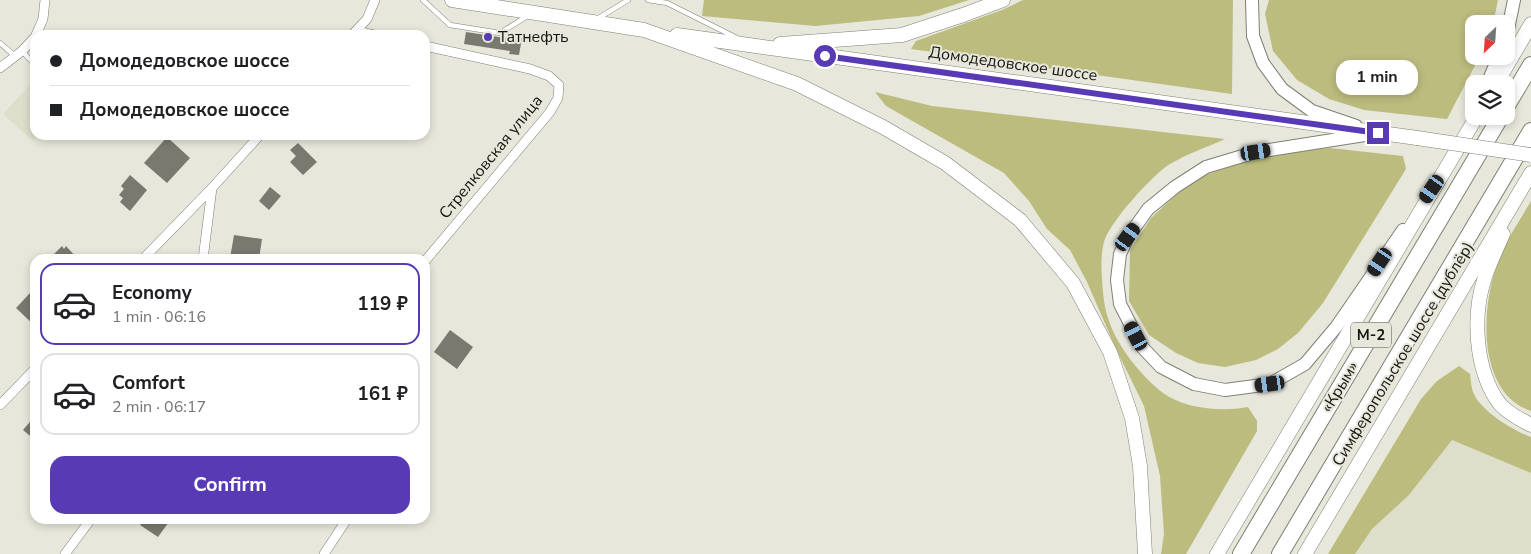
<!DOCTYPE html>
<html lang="en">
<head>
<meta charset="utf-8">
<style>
	:root { --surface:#fff; --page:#f2f2f2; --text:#202124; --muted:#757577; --line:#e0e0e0; --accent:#583bb4 }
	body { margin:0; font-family:"Nunito Sans",sans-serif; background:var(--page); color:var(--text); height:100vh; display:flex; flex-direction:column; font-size:19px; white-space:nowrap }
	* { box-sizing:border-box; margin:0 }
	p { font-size:16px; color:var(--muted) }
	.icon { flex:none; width:28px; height:28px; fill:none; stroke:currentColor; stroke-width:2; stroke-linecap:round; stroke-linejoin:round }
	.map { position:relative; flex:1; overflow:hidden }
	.details { position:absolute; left:30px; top:254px; width:400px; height:270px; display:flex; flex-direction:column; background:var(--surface); border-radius:15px; box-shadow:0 2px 8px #0003 }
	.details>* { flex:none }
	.guide { position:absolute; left:30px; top:30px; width:400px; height:110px; border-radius:15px; box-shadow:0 2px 8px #0003; display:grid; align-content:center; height:110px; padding:0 20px; background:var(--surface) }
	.needle { width:32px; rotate:205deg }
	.controls { position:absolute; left:1465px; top:15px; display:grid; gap:10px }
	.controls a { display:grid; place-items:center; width:50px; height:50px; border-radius:10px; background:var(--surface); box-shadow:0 2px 8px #0003; font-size:25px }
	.end { position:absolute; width:22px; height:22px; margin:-11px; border:6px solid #583bb4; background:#fff; box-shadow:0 0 0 2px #fff }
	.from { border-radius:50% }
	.bubble { position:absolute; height:35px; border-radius:15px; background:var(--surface); box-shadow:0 2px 8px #0003; font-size:16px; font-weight:700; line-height:35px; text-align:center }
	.car { position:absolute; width:15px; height:30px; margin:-15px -8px; border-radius:6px; box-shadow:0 0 4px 1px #0007; background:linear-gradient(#222 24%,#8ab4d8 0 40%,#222 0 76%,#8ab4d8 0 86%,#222 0) }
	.guide b { display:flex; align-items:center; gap:18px; height:48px; font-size:19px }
	.guide b+b { border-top:1px solid var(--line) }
	.guide i { width:12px; height:12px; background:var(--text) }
	ul { padding:9px 0 0; list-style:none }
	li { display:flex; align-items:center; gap:15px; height:82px; margin:0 10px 8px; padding:0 10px; border:2px solid var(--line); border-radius:15px }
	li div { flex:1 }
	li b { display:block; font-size:19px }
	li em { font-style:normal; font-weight:700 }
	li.current { border-color:var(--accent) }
	li>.icon { width:45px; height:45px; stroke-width:1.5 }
	.cta { display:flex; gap:10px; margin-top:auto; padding:10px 20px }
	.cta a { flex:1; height:58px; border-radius:15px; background:var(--accent); color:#fff; font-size:20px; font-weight:700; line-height:58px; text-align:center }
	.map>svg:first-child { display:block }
</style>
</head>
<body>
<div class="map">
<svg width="1531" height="554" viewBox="0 0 1531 554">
	<rect width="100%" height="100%" fill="#e7e7db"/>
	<!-- built -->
	<g fill="#dedfcb">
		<polygon points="35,79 35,135 38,135 33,141 3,114"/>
		<polygon points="1452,440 1531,473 1531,554 1355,554 1372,529 1409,495"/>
	</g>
	<!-- green -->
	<g fill="#bcbc7f">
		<polygon points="704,0 969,0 919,16 815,26 702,16"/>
		<polygon points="1023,0 1233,0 1232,94 911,49 916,41 1002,10"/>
		<polygon points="1269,0 1498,0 1493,24 1474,24 1474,56 1480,56 1447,119 1364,110 1329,99 1297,80 1273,51 1265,14"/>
		<path d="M875,92L932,106L1225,139C1207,147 1187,154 1170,164C1153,174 1109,223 1104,242C1101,253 1101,267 1102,280C1103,293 1104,308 1109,321C1117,346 1142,377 1163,393C1185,409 1222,412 1248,407L1257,421V431L1186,554H1161L1164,534L1160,476L1144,406L1117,351L1087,282L1070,250L1047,229L1029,201L1004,173L886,106Z"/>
		<polygon points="1330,148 1403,156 1406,169 1323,303 1298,333 1278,349 1256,360 1225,367 1198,363 1176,353 1149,335 1129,301 1130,250 1151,218 1192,180 1242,162 1286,152"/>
		<path d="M1531,201V411C1476,393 1481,305 1498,262C1505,242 1520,220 1531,201Z"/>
		<path d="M1459,366L1470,374C1471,380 1471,389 1474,394C1481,411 1514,431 1531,437V473L1452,440L1409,495L1372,529L1355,554H1328L1421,399L1437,381Z"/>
	</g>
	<!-- building -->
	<g fill="#79796f">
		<polygon points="466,32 512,39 512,37 522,38 519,55 509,54 510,51 464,44"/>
		<polygon points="167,137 190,158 167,183 144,163"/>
		<polygon points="298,143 317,162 303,175 290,162 296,156 290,150"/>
		<polygon points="130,175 147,190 130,211 120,202 123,198 119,195 124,189 121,186"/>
		<polygon points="270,187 281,196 269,210 259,201"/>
		<polygon points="234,235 262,239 259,259 230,258"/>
		<polygon points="62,246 64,249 66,246 78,259 49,259"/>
		<polygon points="30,293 35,298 35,326 16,308"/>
		<polygon points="450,330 473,347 457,369 434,352"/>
		<polygon points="35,416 35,440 23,430"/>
		<polygon points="145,519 171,519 158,537 140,525"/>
	</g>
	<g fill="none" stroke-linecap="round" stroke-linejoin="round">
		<!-- lane casing -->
		<g stroke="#7f8075" stroke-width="5.5">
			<g id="lane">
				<polyline points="423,0 450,25 500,33 529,15"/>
				<polyline points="648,0 667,3 737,38"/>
				<polyline points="597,19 628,0"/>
				<polyline points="0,43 15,56"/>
				<polyline points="22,51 35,65"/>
			</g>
		</g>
		<!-- street casing -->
		<g stroke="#7f8075" stroke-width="10">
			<g id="street">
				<polyline points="356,31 374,35"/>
				<polyline points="36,35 43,19 45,0"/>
				<polyline points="352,35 367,19 375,0"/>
				<polyline points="425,46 530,69 549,76 559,85 558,98 550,112 425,261"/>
				<polyline points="0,68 22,51 35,37"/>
				<polyline points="143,259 212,188"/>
				<polyline points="203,259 212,188 260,135"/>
				<polyline points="0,405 35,369"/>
				<polyline points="65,554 91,519"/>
				<polyline points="324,554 347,519"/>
			</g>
		</g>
		<!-- secondary casing -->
		<g stroke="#7f8075" stroke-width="14">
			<g id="secondary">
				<polyline points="1252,0 1253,36 1263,63 1282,89 1312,111 1356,126"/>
				<polyline points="1506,39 1514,0"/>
				<polyline points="1487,84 1499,56"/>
				<polyline points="1371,134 1256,152 1206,167 1175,187 1148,209 1128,237 1120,254 1117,280 1120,304 1142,347 1161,367 1194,384 1225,390 1270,384 1305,364 1337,326 1403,230"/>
			</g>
		</g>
		<!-- primary casing -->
		<g stroke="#7f8075" stroke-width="15">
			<g id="primary">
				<polyline points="452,0 644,30 797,84 883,127 945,163 1020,220 1073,283 1110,352 1132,418 1140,466 1145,554"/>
				<polyline points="677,35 1417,138"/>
				<polyline points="780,44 902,35 963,15 1003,0"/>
				<polyline points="1496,84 1531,24"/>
				<path d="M1503,234C1497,248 1490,262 1485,277C1472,315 1475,370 1499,403C1506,412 1521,420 1531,425"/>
				<polyline points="1217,554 1477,116"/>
				<polyline points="1305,554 1531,173"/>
			</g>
		</g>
		<!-- highway casing -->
		<g stroke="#7f8075" stroke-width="18">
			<g id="highway">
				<polyline points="1506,107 1531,65"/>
				<polyline points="1241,554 1501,116"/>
				<polyline points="1280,554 1531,131"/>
			</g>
		</g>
		<!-- lane -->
		<use href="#lane" stroke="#fff" stroke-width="4.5"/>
		<!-- street -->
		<use href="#street" stroke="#fff" stroke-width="9"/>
		<!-- secondary -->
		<use href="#secondary" stroke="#fff" stroke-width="12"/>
		<!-- primary -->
		<use href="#primary" stroke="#fff" stroke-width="14"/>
		<!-- highway -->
		<use href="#highway" stroke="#fff" stroke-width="16"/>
		<!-- primary-bridge casing -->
		<g stroke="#7f8075" stroke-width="15" stroke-linecap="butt">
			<polyline id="primary-bridge" points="1417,138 1531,155"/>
		</g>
		<!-- primary-bridge -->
		<use href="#primary-bridge" stroke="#fff" stroke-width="14"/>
	</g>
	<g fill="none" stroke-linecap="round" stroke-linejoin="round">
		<!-- route -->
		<polyline stroke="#583bb4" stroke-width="6" points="825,56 1378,133"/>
	</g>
	<!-- markers -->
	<circle fill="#583bb4" stroke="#e7e7db" stroke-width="2" cx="488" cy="37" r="5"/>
	<g text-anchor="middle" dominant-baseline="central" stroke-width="4" stroke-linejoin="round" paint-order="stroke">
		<!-- shield labels -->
		<rect fill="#e7e7db" stroke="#54544e" stroke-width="1" x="1351" y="322.5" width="40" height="25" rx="4"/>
		<g font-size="15" font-weight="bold" fill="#151511">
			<text x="1371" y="335">М-2</text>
		</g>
		<!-- poi labels -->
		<g font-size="16" fill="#151511" stroke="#e7e7db" text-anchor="start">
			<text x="498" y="37">Татнефть</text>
		</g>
		<!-- street labels -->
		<g font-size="16" fill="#151511" stroke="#e7e7db">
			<text transform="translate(1013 64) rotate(8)">Домодедовское шоссе</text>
			<text transform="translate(491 157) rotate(-51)">Стрелковская улица</text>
			<text transform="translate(1403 354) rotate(-59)">Симферопольское шоссе (дублёр)</text>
			<text transform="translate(1340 387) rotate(-59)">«Крым»</text>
		</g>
	</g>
</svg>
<div class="controls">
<a><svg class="needle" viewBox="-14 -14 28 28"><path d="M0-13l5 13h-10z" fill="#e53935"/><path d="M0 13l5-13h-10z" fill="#757577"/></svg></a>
<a><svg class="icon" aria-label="layers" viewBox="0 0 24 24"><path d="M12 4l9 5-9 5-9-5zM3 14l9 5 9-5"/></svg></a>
</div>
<i class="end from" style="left:825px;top:56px"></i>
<i class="end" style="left:1378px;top:133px"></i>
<div class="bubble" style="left:1336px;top:60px;width:82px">1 min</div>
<i class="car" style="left:1256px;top:152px;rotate:81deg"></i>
<i class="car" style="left:1432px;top:189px;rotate:215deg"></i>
<i class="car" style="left:1128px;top:237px;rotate:36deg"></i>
<i class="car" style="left:1380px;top:262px;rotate:214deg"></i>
<i class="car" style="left:1136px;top:336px;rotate:332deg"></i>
<i class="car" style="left:1270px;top:384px;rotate:262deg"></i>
<div class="guide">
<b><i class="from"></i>Домодедовское шоссе</b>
<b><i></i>Домодедовское шоссе</b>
</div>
<section class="details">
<ul>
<li class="current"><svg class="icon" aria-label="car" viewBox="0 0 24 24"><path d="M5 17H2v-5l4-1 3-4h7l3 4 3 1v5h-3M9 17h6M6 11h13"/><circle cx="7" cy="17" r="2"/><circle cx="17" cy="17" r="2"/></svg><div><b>Economy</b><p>1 min · 06:16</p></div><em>119 ₽</em></li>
<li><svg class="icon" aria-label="car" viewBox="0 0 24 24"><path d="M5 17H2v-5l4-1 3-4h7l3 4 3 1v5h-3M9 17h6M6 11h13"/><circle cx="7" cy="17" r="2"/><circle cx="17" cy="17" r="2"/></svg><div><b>Comfort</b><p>2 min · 06:17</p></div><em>161 ₽</em></li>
</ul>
<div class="cta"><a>Confirm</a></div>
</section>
</div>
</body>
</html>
